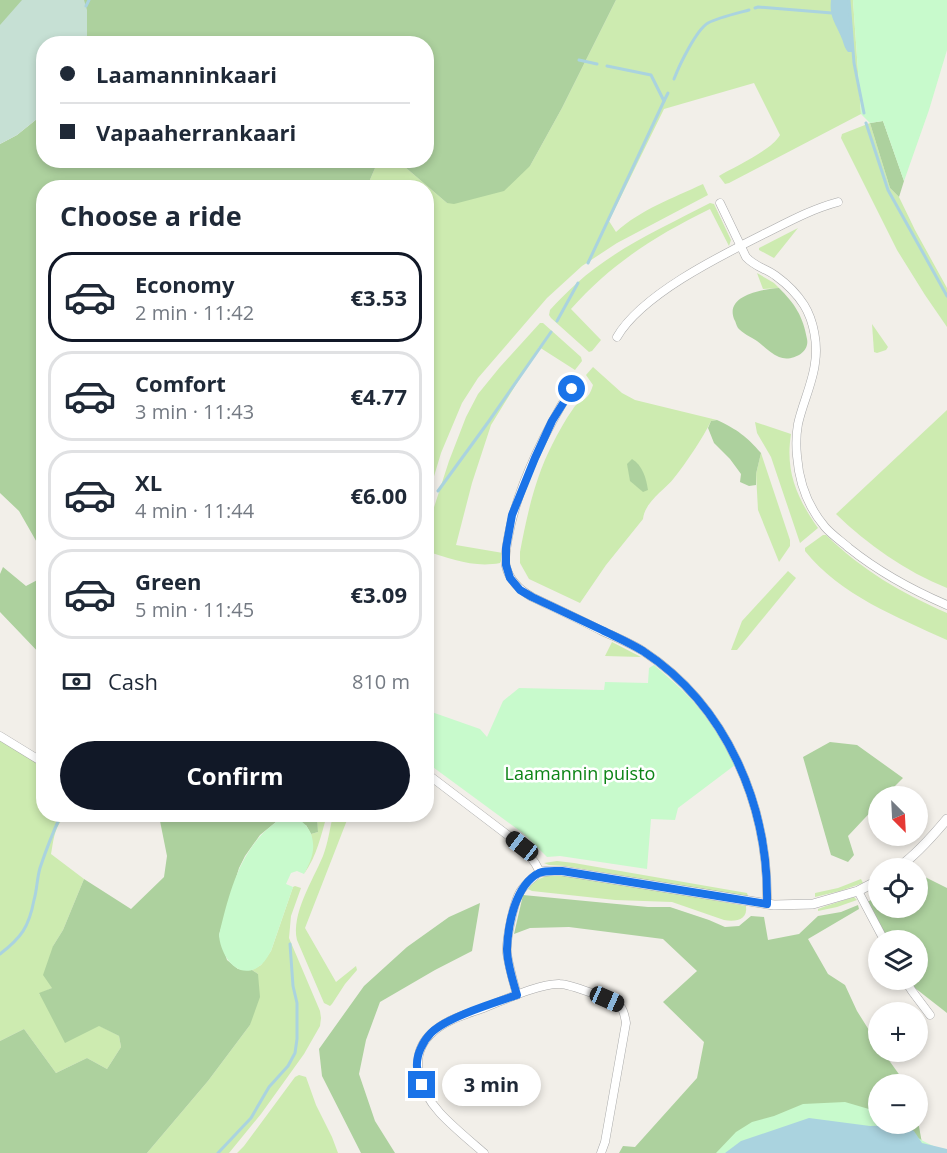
<!DOCTYPE html>
<html lang="en">
<head>
<meta charset="utf-8">
<style>
	:root { --surface:#fff; --page:#f2f2f3; --text:#1f2937; --muted:#747a83; --line:#e0e1e3; --accent:#111827 }
	body { margin:0; font-family:"Open Sans",sans-serif; background:var(--page); color:var(--text); height:100vh; display:flex; flex-direction:column; font-size:22px; white-space:nowrap }
	* { box-sizing:border-box; margin:0 }
	p { font-size:20px; color:var(--muted) }
	.icon { flex:none; width:33px; height:33px; fill:none; stroke:currentColor; stroke-width:2; stroke-linecap:round; stroke-linejoin:round }
	.map { position:relative; flex:1; overflow:hidden }
	.panel { position:absolute; left:36px; top:180px; width:398px; height:642px; display:flex; flex-direction:column; background:var(--surface); border-radius:24px; box-shadow:0 3px 9px #0003 }
	.panel>* { flex:none }
	.hud { position:absolute; left:36px; top:36px; width:398px; height:132px; border-radius:24px; box-shadow:0 3px 9px #0003; display:grid; align-content:center; height:132px; padding:0 24px; background:var(--surface) }
	.needle { width:39px; rotate:156deg }
	.tools { position:absolute; left:868px; top:786px; display:grid; gap:12px }
	.tools a { display:grid; place-items:center; width:60px; height:60px; border-radius:50%; background:var(--surface); box-shadow:0 3px 9px #0003; font-size:30px }
	.end { position:absolute; width:27px; height:27px; margin:-14px; border:8px solid #1a73e8; background:#fff; box-shadow:0 0 0 3px #fff }
	.from { border-radius:50% }
	.bubble { position:absolute; height:42px; border-radius:21px; background:var(--surface); box-shadow:0 3px 9px #0003; font-size:20px; font-weight:700; line-height:42px; text-align:center }
	.car { position:absolute; width:18px; height:36px; margin:-18px -9px; border-radius:8px; box-shadow:0 0 4px 2px #0007; background:linear-gradient(#222 24%,#8ab4d8 0 40%,#222 0 76%,#8ab4d8 0 86%,#222 0) }
	.hud b { display:flex; align-items:center; gap:21px; height:57px; font-size:22px }
	.hud b+b { border-top:2px solid var(--line) }
	.hud i { width:15px; height:15px; background:var(--text) }
	ul { padding:0; list-style:none }
	li { display:flex; align-items:center; gap:18px; height:90px; margin:0 12px 9px; padding:0 12px; border:3px solid var(--line); border-radius:24px }
	li div { flex:1 }
	li b { display:block; font-size:22px }
	li em { font-style:normal; font-weight:700 }
	li.active { border-color:var(--accent) }
	li>.icon { width:54px; height:54px; stroke-width:1.5 }
	h2 { padding:0 24px; font-size:27px; line-height:72px }
	.pay { display:flex; align-items:center; gap:15px; height:66px; padding:0 24px; font-size:22px }
	.pay p { margin-inline-start:auto }
	.action { display:flex; gap:12px; margin-top:auto; padding:12px 24px }
	.action a { flex:1; height:69px; border-radius:36px; background:var(--accent); color:#fff; font-size:24px; font-weight:700; line-height:69px; text-align:center }
	.map>svg:first-child { display:block }
</style>
</head>
<body>
<div class="map">
<svg width="947" height="1153" viewBox="0 0 947 1153">
	<rect width="100%" height="100%" fill="#f2efe9"/>
	<!-- grass -->
	<g fill="#cdebb0">
		<path d="M616,0H853L861,114L729,183L725,184L719,176C734,167 772,150 780,135L754,83L664,109L609,221L616,232C640,210 673,198 703,184L708,195L617,243L582,266L547,298L478,378L462,403L441,453L426,503V188L369,187V182L378,161H398L447,203L530,166L562,108Z"/>
		<polygon points="870,123 890,188 899,197 915,230 947,288 947,327 925,295 897,250 841,138 842,134"/>
		<path d="M710,203L714,204L731,240L729,246L710,209C655,236 612,263 571,309L601,340L592,351L589,352L551,318L549,315L550,310C558,301 567,292 576,284C614,249 664,227 710,203Z"/>
		<polygon points="798,228 774,258 759,250 759,248"/>
		<polygon points="757,273 774,283 779,288 763,289"/>
		<path d="M540,323H543L581,357L582,361L575,370L539,347L491,425L472,483L456,545L503,553L502,559L500,563C474,568 451,559 426,551V532L449,461L466,417L478,394L500,367Z"/>
		<polygon points="872,324 888,347 886,350 877,353 874,352"/>
		<path d="M593,367L622,393L635,400L717,420L711,421C703,438 686,463 674,478C665,490 645,501 643,519L606,565L580,603L529,579L520,563V552C527,515 535,478 552,445C558,433 565,420 573,409C580,398 588,403 593,385L586,375Z"/>
		<path d="M947,410V588C905,571 868,545 836,514Z"/>
		<path d="M755,422L791,434C785,472 797,498 818,528L800,543L771,457L757,433Z"/>
		<polygon points="761,453 790,540 790,546 779,562 758,510 756,474"/>
		<path d="M823,535H826C862,570 901,593 947,613V640C897,617 840,595 805,551V548Z"/>
		<polygon points="788,571 796,578 737,650 731,650 742,621"/>
		<polygon points="612,642 641,657 605,656"/>
		<path d="M0,739L43,767L44,814L70,815C67,817 64,818 62,820C54,829 53,843 51,854L84,879L63,930L53,946L52,988L39,994L119,1036L121,1047L107,1069L87,1058L56,1073L24,1029L0,1041Z"/>
		<path d="M317,815H327C321,835 317,856 304,874C310,861 314,849 311,834L318,832Z"/>
		<path d="M333,815H349L305,928L336,982L356,966L357,970L345,984L332,1004L330,1006L324,1003L297,940C291,914 313,880 323,856C328,843 330,828 333,815Z"/>
		<polygon points="557,861 574,863 747,893 748,896 747,897 565,866 549,865 544,863"/>
		<path d="M560,873L746,906C748,920 736,922 724,920L672,902L615,900L532,891L528,889C537,877 546,876 560,873Z"/>
		<polygon points="861,879 863,883 840,891 815,897 815,893 838,888"/>
		<polygon points="295,886 301,888 291,916 289,938 320,1011 321,1018 320,1026 304,1054 261,1114 229,1153 147,1153 208,1081 250,1025 258,974 252,970 261,965 271,951 293,887"/>
		<polygon points="854,897 857,900 837,907 818,911 818,909 826,906"/>
		<polygon points="299,1075 306,1077 316,1105 332,1137 338,1153 237,1153 244,1146 295,1077"/>
	</g>
	<!-- forest -->
	<g fill="#add19e">
		<polygon points="0,0 616,0 562,108 530,166 504,191 454,204 447,203 398,161 426,160 426,44 75,43 73,21 0,48"/>
		<polygon points="43,114 44,160 378,161 369,182 369,187 44,188 43,553 19,511 0,493 0,144 17,135"/>
		<polygon points="883,121 904,181 899,197 890,188 870,123"/>
		<path d="M779,288C795,304 803,316 807,339C810,353 791,362 779,357C771,354 764,346 757,341C751,337 742,333 738,328C736,325 736,322 734,319C725,295 763,289 779,288Z"/>
		<path d="M717,420C738,430 746,436 761,453L756,474V485L749,486L740,482L741,474L730,459L714,443L708,428L711,421Z"/>
		<path d="M632,459C643,466 646,478 648,490L643,492L630,481L627,464Z"/>
		<polygon points="3,567 26,586 43,577 43,657 0,612 0,574"/>
		<polygon points="830,742 857,745 903,778 885,796 879,796 879,803 848,836 854,855 848,862 831,855 803,757"/>
		<polygon points="167,815 317,815 318,832 311,834 306,825 276,822 260,835 245,856 239,868 219,935 227,960 238,969 245,970 252,970 258,974 260,997 250,1025 208,1081 147,1153 0,1153 0,1041 24,1029 56,1073 87,1058 107,1069 121,1047 119,1036 99,1026 65,1043 39,993 52,988 43,975 53,946 63,930 84,879 131,909 164,877 167,856 160,821"/>
		<polygon points="919,874 947,888 947,1013 915,988 910,980 918,980 918,940 888,940 867,902 879,896 879,908 918,908 918,875"/>
		<polygon points="523,895 648,907 670,907 709,920 725,927 739,926 751,916 764,917 768,940 799,934 818,916 841,912 858,905 859,909 808,939 828,974 845,985 857,1011 879,1046 879,1052 883,1052 906,1084 879,1084 879,1124 918,1124 918,1121 922,1143 725,1153 619,1153 623,1146 635,1147 697,1078 704,1042 663,1002 697,971 663,939 569,927 530,928 514,934"/>
		<polygon points="480,903 472,951 435,970 380,1002 366,1040 359,1074 375,1121 395,1153 361,1153 322,1076 319,1049 364,986 407,947 449,917"/>
	</g>
	<!-- wetland -->
	<polygon fill="#c6e0d4" points="22,0 84,0 87,10 87,43 44,44 43,114 17,135 0,144 0,25"/>
	<!-- park -->
	<g fill="#c8facc">
		<polygon points="853,0 947,0 947,50 929,110 904,181 883,121 870,123 861,114"/>
		<path d="M654,665C664,674 674,682 683,691C705,712 722,739 735,765L678,808L675,820L651,819L647,869L560,856L547,857L524,834L426,762V710L480,729L487,737L503,701L519,688L604,690L605,682L648,683L649,668Z"/>
		<path d="M284,817C303,815 315,832 313,850C312,859 308,866 304,874L297,871L291,873L286,884L293,887L271,951C267,958 263,965 255,969C234,978 220,952 219,935C230,890 241,842 284,817Z"/>
		<path d="M845,1102L879,1112V1124H902C914,1138 929,1145 947,1151V1153H716L736,1132L752,1122L774,1116L803,1104Z"/>
	</g>
	<!-- water -->
	<g fill="#aad3df">
		<path d="M831,0H849L853,52H848C844,47 844,44 842,39C836,23 829,18 831,0Z"/>
		<polygon points="809,1118 870,1126 903,1125 914,1131 922,1143 947,1149 947,1153 725,1153 741,1141"/>
	</g>
	<g fill="none" stroke-linecap="round" stroke-linejoin="round">
		<!-- stream -->
		<g stroke="#aad3df" stroke-width="3">
			<polyline points="849,0 854,63 864,113"/>
			<polyline points="86,6 89,0"/>
			<polyline points="755,8 758,7 832,13"/>
			<polyline points="579,60 597,64"/>
			<path d="M674,79C679,66 696,30 708,23C717,18 738,13 749,10"/>
			<polyline points="664,101 668,93"/>
			<polyline points="866,123 888,190 947,296"/>
			<polyline points="588,263 664,101 651,75 607,66"/>
			<polyline points="557,321 578,283"/>
			<polyline points="438,491 489,421 551,332"/>
			<path d="M0,954C21,938 29,927 34,900C37,890 37,878 40,868C46,850 53,832 61,815"/>
			<polyline points="218,1153 251,1118 269,1087 288,1066 295,1053 297,1039 297,1003 293,986 290,944"/>
		</g>
		<!-- minor casing -->
		<g stroke="#a9a9a9" stroke-width="9">
			<g id="minor">
				<path d="M720,203L746,257C755,267 765,268 776,276C787,284 797,294 804,305C814,321 818,345 815,363C813,382 802,405 798,424C796,435 796,446 797,456C799,482 808,507 825,527C832,535 841,541 849,548C879,572 912,590 947,605"/>
				<path d="M617,337C642,294 722,255 766,233C790,221 812,209 838,202"/>
				<path d="M571,389C545,432 517,487 508,538C507,546 504,557 506,566C509,580 520,590 532,597C555,608 579,619 602,631C616,637 630,643 643,651C727,706 769,806 767,904"/>
				<polyline points="0,736 44,763"/>
				<path d="M426,773L522,846L535,863L540,872C532,878 525,884 520,892C513,904 506,940 507,953C509,967 513,981 517,995"/>
				<polyline points="858,891 884,940"/>
				<polyline points="905,980 912,991 930,1015"/>
				<path d="M484,1153C469,1140 453,1127 440,1113C420,1091 406,1055 433,1032C447,1019 468,1014 486,1007C504,1000 541,983 560,984C568,984 615,1000 620,1006C624,1010 625,1017 626,1023L605,1142L601,1153"/>
			</g>
		</g>
		<!-- tertiary casing -->
		<g stroke="#a9a9a9" stroke-width="10">
			<g id="tertiary">
				<path d="M898,868C917,854 932,837 947,819"/>
				<polyline points="540,872 550,871 562,871 774,905 813,904 858,891 879,880"/>
			</g>
		</g>
		<!-- minor -->
		<use href="#minor" stroke="#fff" stroke-width="8"/>
		<!-- tertiary -->
		<use href="#tertiary" stroke="#fff" stroke-width="9"/>
	</g>
	<g fill="none" stroke-linecap="round" stroke-linejoin="round">
		<!-- route -->
		<path stroke="#1a73e8" stroke-width="8" d="M422,1085C421,1079 418,1073 417,1067C416,1055 423,1041 431,1033C447,1017 494,1003 517,995C513,982 507,962 507,949C508,925 515,885 539,873C546,870 554,871 562,871L767,904C769,806 727,706 643,651C630,643 616,637 602,630C579,619 555,608 532,597L520,590L510,578L506,565V548L512,515L535,458L552,421L572,389"/>
	</g>
	<g text-anchor="middle" dominant-baseline="central" stroke-width="5" stroke-linejoin="round" paint-order="stroke">
		<!-- park labels -->
		<g font-size="18" fill="#0c8416" stroke="#fff">
			<text x="580" y="773">Laamannin puisto</text>
		</g>
	</g>
</svg>
<div class="tools">
<a><svg class="needle" viewBox="-14 -14 28 28"><path d="M0-13l5 13h-10z" fill="#e53935"/><path d="M0 13l5-13h-10z" fill="#747a83"/></svg></a>
<a><svg class="icon" aria-label="locate" viewBox="0 0 24 24"><circle cx="12" cy="12" r="6"/><path d="M12 2v4M12 18v4M2 12h4M18 12h4"/></svg></a>
<a><svg class="icon" aria-label="layers" viewBox="0 0 24 24"><path d="M12 4l9 5-9 5-9-5zM3 14l9 5 9-5"/></svg></a>
<a>+</a>
<a>−</a>
</div>
<i class="end from" style="left:572px;top:389px"></i>
<i class="end" style="left:422px;top:1085px"></i>
<div class="bubble" style="left:442px;top:1064px;width:99px">3 min</div>
<i class="car" style="left:522px;top:846px;rotate:308deg"></i>
<i class="car" style="left:607px;top:999px;rotate:114deg"></i>
<div class="hud">
<b><i class="from"></i>Laamanninkaari</b>
<b><i></i>Vapaaherrankaari</b>
</div>
<section class="panel">
<h2>Choose a ride</h2>
<ul>
<li class="active"><svg class="icon" aria-label="car" viewBox="0 0 24 24"><path d="M5 17H2v-5l4-1 3-4h7l3 4 3 1v5h-3M9 17h6M6 11h13"/><circle cx="7" cy="17" r="2"/><circle cx="17" cy="17" r="2"/></svg><div><b>Economy</b><p>2 min · 11:42</p></div><em>€3.53</em></li>
<li><svg class="icon" aria-label="car" viewBox="0 0 24 24"><path d="M5 17H2v-5l4-1 3-4h7l3 4 3 1v5h-3M9 17h6M6 11h13"/><circle cx="7" cy="17" r="2"/><circle cx="17" cy="17" r="2"/></svg><div><b>Comfort</b><p>3 min · 11:43</p></div><em>€4.77</em></li>
<li><svg class="icon" aria-label="car" viewBox="0 0 24 24"><path d="M5 17H2v-5l4-1 3-4h7l3 4 3 1v5h-3M9 17h6M6 11h13"/><circle cx="7" cy="17" r="2"/><circle cx="17" cy="17" r="2"/></svg><div><b>XL</b><p>4 min · 11:44</p></div><em>€6.00</em></li>
<li><svg class="icon" aria-label="car" viewBox="0 0 24 24"><path d="M5 17H2v-5l4-1 3-4h7l3 4 3 1v5h-3M9 17h6M6 11h13"/><circle cx="7" cy="17" r="2"/><circle cx="17" cy="17" r="2"/></svg><div><b>Green</b><p>5 min · 11:45</p></div><em>€3.09</em></li>
</ul>
<div class="pay"><svg class="icon" aria-label="cash" viewBox="0 0 24 24"><path d="M3 7h18v10H3z"/><circle cx="12" cy="12" r="2"/></svg>Cash<p>810 m</p></div>
<div class="action"><a>Confirm</a></div>
</section>
</div>
</body>
</html>
